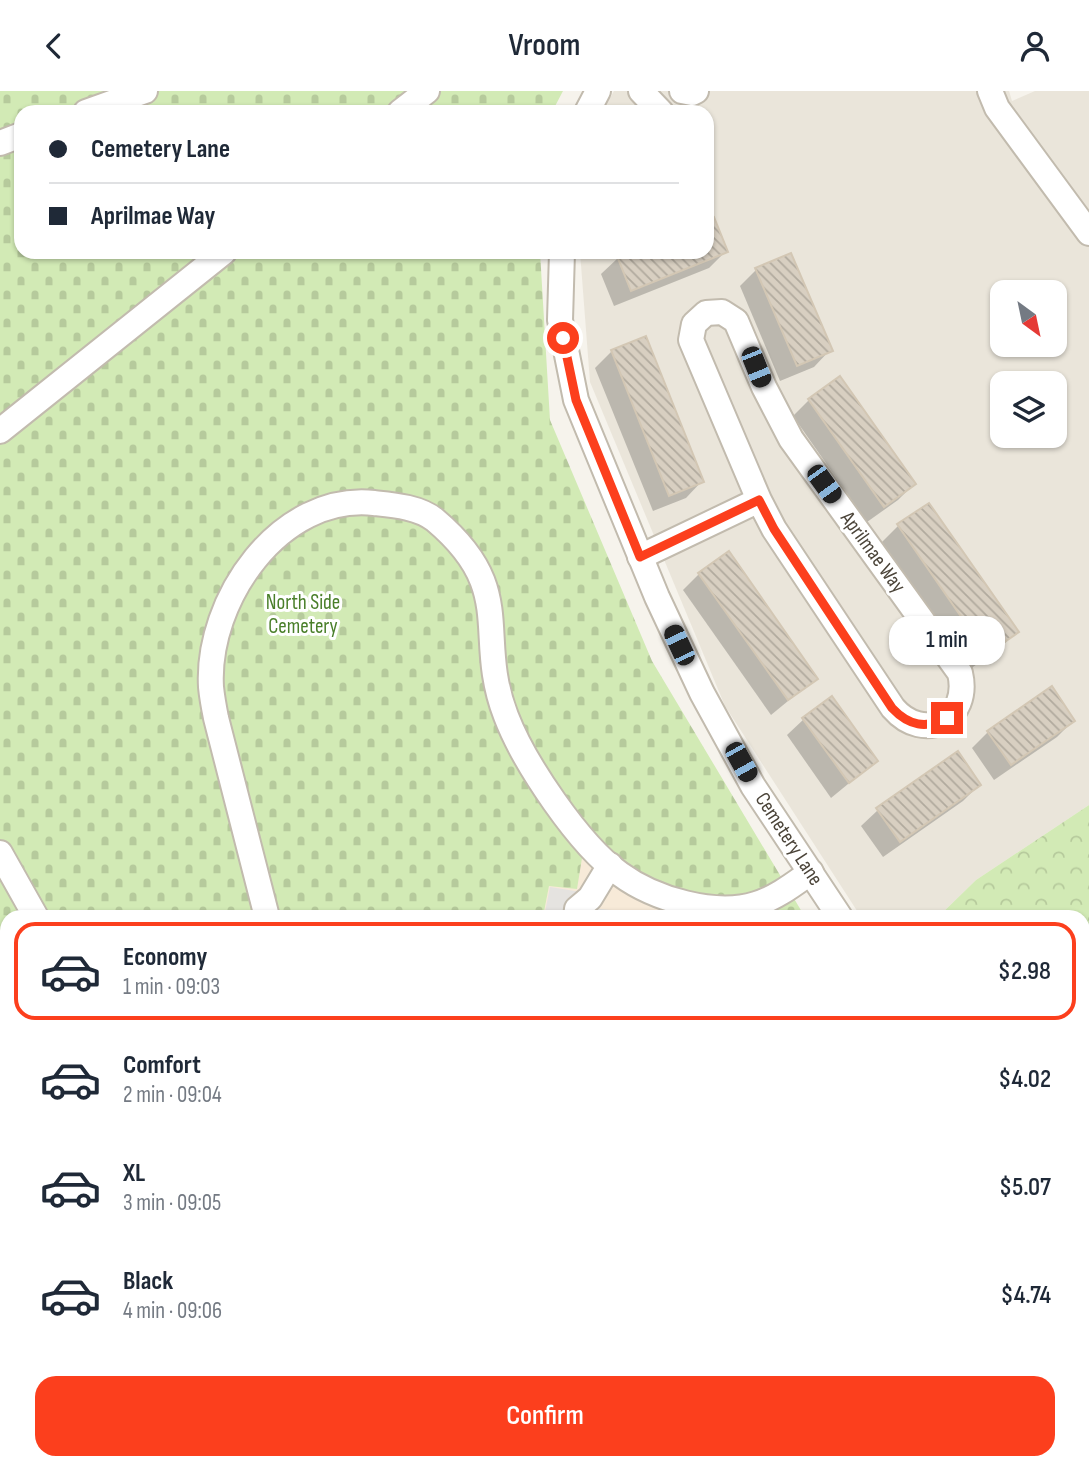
<!DOCTYPE html>
<html lang="en">
<head>
<meta charset="utf-8">
<style>
	:root { --surface:#fff; --page:#f6f6f7; --text:#1f2937; --muted:#747a83; --line:#e0e1e3; --accent:#fc3f1d }
	body { margin:0; font-family:"Sofia Sans Condensed",sans-serif; background:var(--page); color:var(--text); height:100vh; display:flex; flex-direction:column; font-size:26px; white-space:nowrap }
	* { box-sizing:border-box; margin:0 }
	p { font-size:23px; color:var(--muted) }
	.icon { flex:none; width:38px; height:38px; fill:none; stroke:currentColor; stroke-width:2; stroke-linecap:round; stroke-linejoin:round }
	.map { position:relative; flex:1; overflow:hidden }
	.drawer { position:absolute; left:0px; top:819px; width:1090px; height:560px; display:flex; flex-direction:column; background:var(--surface); border-radius:21px 21px 0 0; box-shadow:0 2px 5px #0004 }
	.drawer>* { flex:none }
	.banner { position:absolute; left:14px; top:14px; width:700px; height:154px; border-radius:21px; box-shadow:0 2px 5px #0004; display:grid; align-content:center; height:154px; padding:0 35px; background:var(--surface) }
	.needle { width:46px; rotate:147deg }
	.fabs { position:absolute; left:990px; top:189px; display:grid; gap:14px }
	.fabs a { display:grid; place-items:center; width:77px; height:77px; border-radius:14px; background:var(--surface); box-shadow:0 2px 5px #0004; font-size:35px }
	.end { position:absolute; width:32px; height:32px; margin:-16px; border:9px solid #fc3f1d; background:#fff; box-shadow:0 0 0 4px #fff }
	.from { border-radius:50% }
	.bubble { position:absolute; height:49px; border-radius:21px; background:var(--surface); box-shadow:0 2px 5px #0004; font-size:23px; font-weight:600; line-height:49px; text-align:center }
	.car { position:absolute; width:21px; height:42px; margin:-21px -10px; border-radius:9px; box-shadow:0 0 5px 2px #0007; background:linear-gradient(#222 24%,#8ab4d8 0 40%,#222 0 76%,#8ab4d8 0 86%,#222 0) }
	.banner b { display:flex; align-items:center; gap:24px; height:66px; font-size:26px }
	.banner b+b { border-top:2px solid var(--line) }
	.banner i { width:18px; height:18px; background:var(--text) }
	ul { padding:12px 0 0; list-style:none }
	li { display:flex; align-items:center; gap:21px; height:98px; margin:0 14px 10px; padding:0 21px; border:4px solid transparent; border-radius:21px }
	li div { flex:1 }
	li b { display:block; font-size:26px }
	li em { font-style:normal; font-weight:600 }
	li.current { border-color:var(--accent) }
	li>.icon { width:63px; height:63px; stroke-width:1.5 }
	.action { display:flex; gap:14px; margin-top:auto; padding:14px 35px }
	.action a { flex:1; height:80px; border-radius:21px; background:var(--accent); color:#fff; font-size:28px; font-weight:600; line-height:80px; text-align:center }
	header { display:flex; justify-content:space-between; align-items:center; height:91px; padding:0 35px; background:var(--surface); font-size:32px; font-weight:600 }
	.map>svg:first-child { display:block }
</style>
</head>
<body>
<header><svg class="icon" aria-label="back" viewBox="0 0 24 24"><path d="M15 5l-7 7 7 7"/></svg>Vroom<svg class="icon" aria-label="person" viewBox="0 0 24 24"><circle cx="12" cy="8" r="4"/><path d="M4 21q1-7 8-7t8 7"/></svg></header>
<div class="map">
<svg width="1089" height="1379" viewBox="0 0 1089 1379">
	<defs>
		<pattern id="forest-crowns" width="20" height="18" patternUnits="userSpaceOnUse" patternTransform="scale(1.75)"><rect width="20" height="18" fill="#d2eab5"/><path d="M2 6a3 3 0 1 1 6 0M12 15a3 3 0 1 1 6 0" fill="none" stroke="#b6ca9c"/></pattern>
		<pattern id="cemetery-stones" width="16" height="16" patternUnits="userSpaceOnUse" patternTransform="scale(1.75)"><rect width="16" height="16" fill="#d2eab5"/><path d="M2 7V4a2 2 0 0 1 4 0v3zM10 15v-3a2 2 0 0 1 4 0v3z" fill="#b6ca9c"/></pattern>
		<pattern id="building-back-hatch" width="6" height="6" patternUnits="userSpaceOnUse" patternTransform="scale(1.75)"><rect width="6" height="6" fill="#d8cfc1"/><path d="M-1 5l2 2M0 0l6 6M5-1l2 2" fill="none" stroke="#b1aa9e"/></pattern>
	</defs>
	<rect width="100%" height="100%" fill="#f6f3ec"/>
	<!-- residential -->
	<path fill="#eae5da" fill-rule="evenodd" d="M614,0H1009L1012,10L1035,0H1089V714L976,789L938,826H861L725,615L590,291L580,161H707V21H602ZM1003,201H1055V254H1003ZM1003,292H1055V345H1003Z"/>
	<!-- commercial -->
	<g fill="#f7ead8">
		<polygon points="581,767 626,799 709,826 543,826 549,794"/>
		<polygon points="1083,1005 1089,1010 1089,1379 999,1379 1001,1372 1083,1372"/>
	</g>
	<!-- forest -->
	<polygon fill="url(#forest-crowns)" points="1089,714 1089,1010 1083,1005 1083,826 938,826 976,789"/>
	<!-- cemetery -->
	<polygon fill="url(#cemetery-stones)" points="0,0 563,0 552,21 21,21 21,161 540,161 550,329 652,570 805,826 709,826 626,799 582,767 577,798 549,795 543,826 7,826 7,1372 963,1372 961,1379 0,1379"/>
	<!-- parking -->
	<polygon fill="#e5e3e0" points="550,796 581,801 592,817 677,826 544,826"/>
	<!-- shadow -->
	<g fill="#0003">
		<polygon points="707,130 726,160 709,177 614,215 601,183 618,167 632,161 707,161"/>
		<polygon points="756,179 830,259 814,276 780,290 740,195"/>
		<polygon points="612,260 702,390 686,407 653,420 595,277"/>
		<polygon points="809,309 914,393 898,409 867,431 793,325"/>
		<polygon points="898,435 1016,541 1000,557 970,578 882,451"/>
		<polygon points="699,483 816,587 771,624 683,499"/>
		<polygon points="804,628 876,670 831,707 787,644"/>
		<polygon points="1073,630 1057,646 994,689 972,657 988,641"/>
		<polygon points="979,694 963,710 883,766 861,735 878,719"/>
	</g>
	<!-- building -->
	<g fill="url(#building-back-hatch)" stroke="#d3c7b4" stroke-width="2">
		<polygon points="714,126 728,161 631,200 617,165 627,161 707,161 707,129"/>
		<polygon points="791,162 833,260 797,275 755,177"/>
		<polygon points="646,245 704,391 669,405 611,259"/>
		<polygon points="840,285 916,393 884,416 808,308"/>
		<polygon points="929,412 1019,541 987,563 897,433"/>
		<polygon points="729,460 818,588 788,609 698,482"/>
		<polygon points="1052,595 1075,630 1011,674 987,640"/>
		<polygon points="832,605 878,670 849,692 802,627"/>
		<polygon points="958,660 981,694 900,751 876,717"/>
	</g>
	<g fill="none" stroke-linecap="round" stroke-linejoin="round">
		<!-- minor casing -->
		<g stroke="#c2bbae" stroke-width="28">
			<g id="minor">
				<polyline points="641,0 661,21"/>
				<polyline points="682,0 692,2 696,0"/>
				<polyline points="990,0 997,17 1089,142"/>
				<polyline points="86,21 145,0"/>
				<polyline points="400,21 427,0"/>
				<polyline points="587,21 598,0"/>
				<polyline points="0,52 21,44"/>
				<polyline points="562,161 560,229 576,309 657,506 702,602 753,695 840,826"/>
				<polyline points="0,340 224,161"/>
				<path d="M640,466L759,409L774,438L893,617C924,653 971,628 960,582L791,348L764,296L736,230L722,221L706,222L694,233L691,249L759,409"/>
				<polyline points="0,762 36,826"/>
				<path d="M267,826L216,627C214,617 212,606 211,596C206,509 280,402 374,412C393,414 419,416 435,429C519,500 474,543 506,625C524,672 579,754 620,783C654,808 715,826 756,813C776,807 794,793 811,781"/>
				<polyline points="576,826 577,818 590,807 610,774"/>
				<polyline points="0,1373 7,1368"/>
				<polyline points="577,1379 587,1372"/>
				<polyline points="745,1379 751,1372"/>
				<polyline points="975,1379 978,1372"/>
			</g>
		</g>
		<!-- minor -->
		<use href="#minor" stroke="#fff" stroke-width="24"/>
	</g>
	<g fill="none" stroke-linecap="round" stroke-linejoin="round">
		<!-- route -->
		<path stroke="#fc3f1d" stroke-width="9" d="M563,247L576,309L640,466L759,409L774,438L892,617C909,635 926,638 947,627"/>
	</g>
	<g text-anchor="middle" dominant-baseline="central" stroke-width="6" stroke-linejoin="round" paint-order="stroke">
		<!-- street labels -->
		<g font-size="21" fill="#4b4439" stroke="#fff">
			<text transform="translate(873 461) rotate(54)">Aprilmae Way</text>
			<text transform="translate(789 748) rotate(57)">Cemetery Lane</text>
		</g>
		<!-- park labels -->
		<g font-size="21" fill="#4a7f2a" stroke="#fff">
			<text x="303" y="511">North Side<tspan x="303" dy="24">Cemetery</tspan></text>
		</g>
	</g>
</svg>
<div class="fabs">
<a><svg class="needle" viewBox="-14 -14 28 28"><path d="M0-13l5 13h-10z" fill="#e53935"/><path d="M0 13l5-13h-10z" fill="#747a83"/></svg></a>
<a><svg class="icon" aria-label="layers" viewBox="0 0 24 24"><path d="M12 4l9 5-9 5-9-5zM3 14l9 5 9-5"/></svg></a>
</div>
<i class="end from" style="left:563px;top:247px"></i>
<i class="end" style="left:947px;top:627px"></i>
<div class="bubble" style="left:889px;top:525px;width:116px">1 min</div>
<i class="car" style="left:756px;top:276px;rotate:158deg"></i>
<i class="car" style="left:824px;top:393px;rotate:144deg"></i>
<i class="car" style="left:679px;top:554px;rotate:335deg"></i>
<i class="car" style="left:741px;top:671px;rotate:151deg"></i>
<div class="banner">
<b><i class="from"></i>Cemetery Lane</b>
<b><i></i>Aprilmae Way</b>
</div>
<section class="drawer">
<ul>
<li class="current"><svg class="icon" aria-label="car" viewBox="0 0 24 24"><path d="M5 17H2v-5l4-1 3-4h7l3 4 3 1v5h-3M9 17h6M6 11h13"/><circle cx="7" cy="17" r="2"/><circle cx="17" cy="17" r="2"/></svg><div><b>Economy</b><p>1 min · 09:03</p></div><em>$2.98</em></li>
<li><svg class="icon" aria-label="car" viewBox="0 0 24 24"><path d="M5 17H2v-5l4-1 3-4h7l3 4 3 1v5h-3M9 17h6M6 11h13"/><circle cx="7" cy="17" r="2"/><circle cx="17" cy="17" r="2"/></svg><div><b>Comfort</b><p>2 min · 09:04</p></div><em>$4.02</em></li>
<li><svg class="icon" aria-label="car" viewBox="0 0 24 24"><path d="M5 17H2v-5l4-1 3-4h7l3 4 3 1v5h-3M9 17h6M6 11h13"/><circle cx="7" cy="17" r="2"/><circle cx="17" cy="17" r="2"/></svg><div><b>XL</b><p>3 min · 09:05</p></div><em>$5.07</em></li>
<li><svg class="icon" aria-label="car" viewBox="0 0 24 24"><path d="M5 17H2v-5l4-1 3-4h7l3 4 3 1v5h-3M9 17h6M6 11h13"/><circle cx="7" cy="17" r="2"/><circle cx="17" cy="17" r="2"/></svg><div><b>Black</b><p>4 min · 09:06</p></div><em>$4.74</em></li>
</ul>
<div class="action"><a>Confirm</a></div>
</section>
</div>
</body>
</html>
